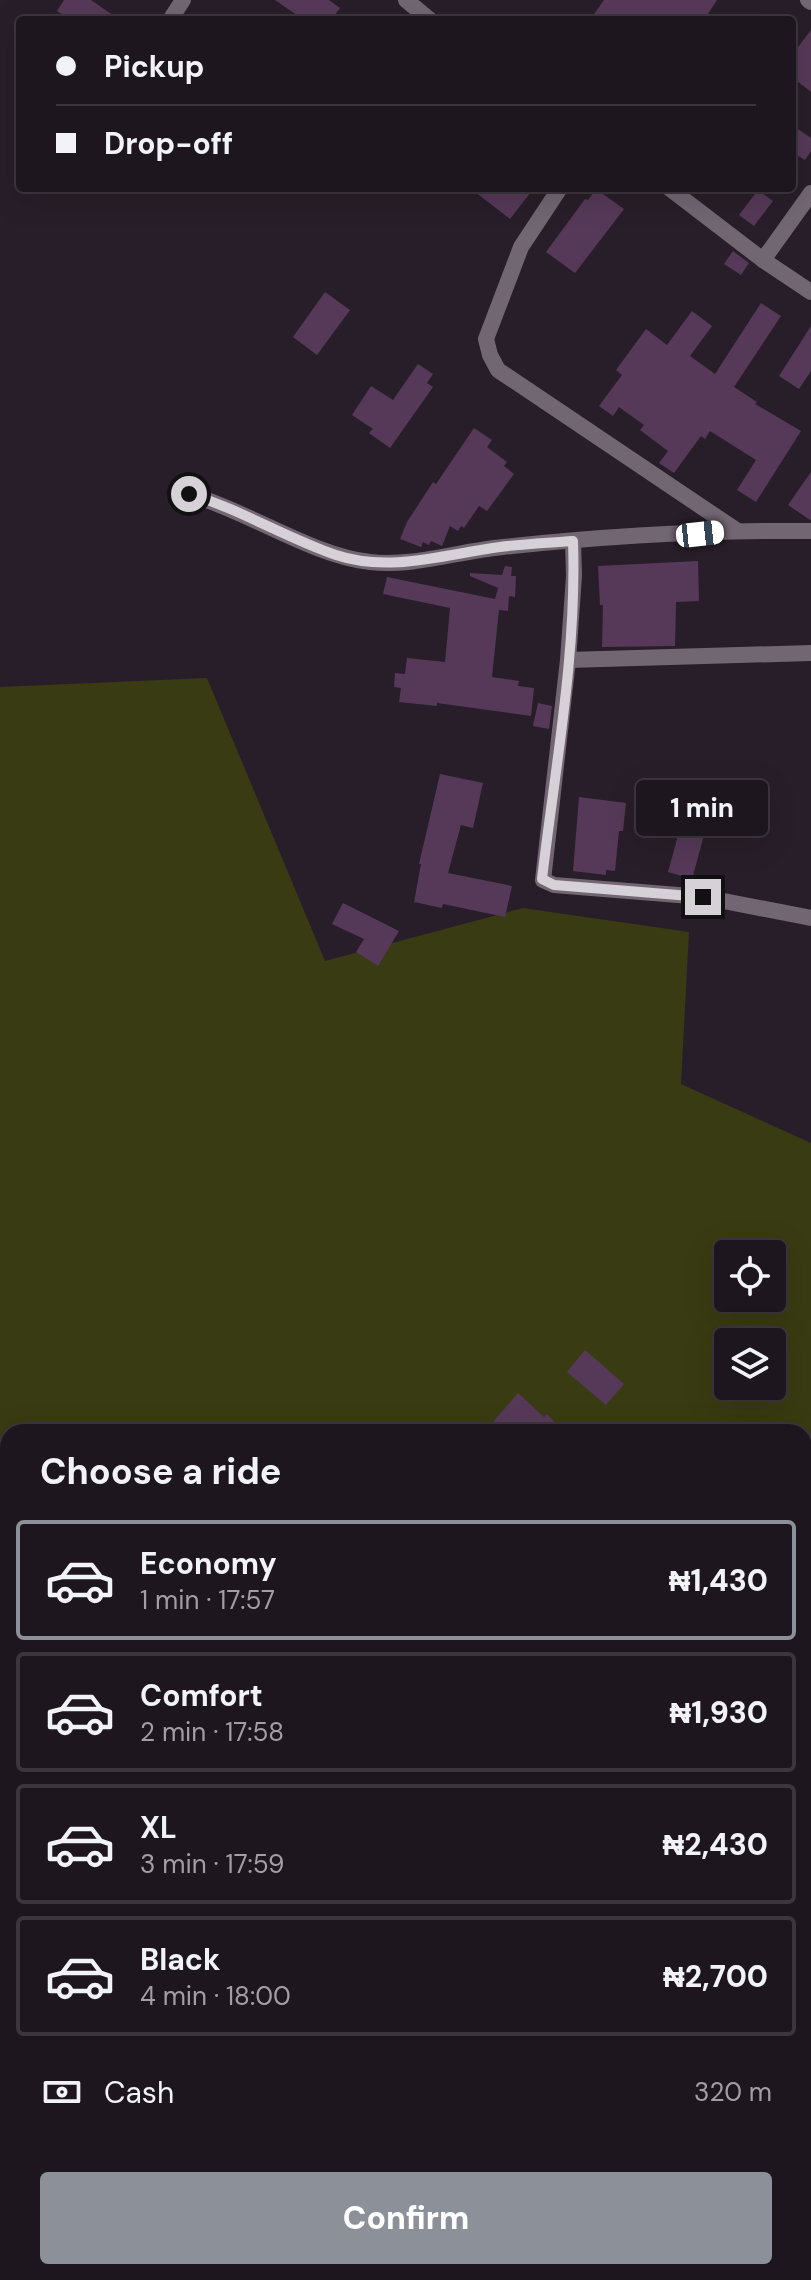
<!DOCTYPE html>
<html lang="en">
<head>
<meta charset="utf-8">
<style>
	:root { --surface:#1e161f; --page:#2b232c; --text:#f1f3f6; --muted:#a19fa4; --line:#3c353d; --accent:#8c9099 }
	body { margin:0; font-family:"DM Sans",sans-serif; background:var(--page); color:var(--text); height:100vh; display:flex; flex-direction:column; font-size:30px; white-space:nowrap }
	* { box-sizing:border-box; margin:0 }
	p { font-size:26px; color:var(--muted) }
	.icon { flex:none; width:44px; height:44px; fill:none; stroke:currentColor; stroke-width:2; stroke-linecap:round; stroke-linejoin:round }
	.map { position:relative; flex:1; overflow:hidden }
	.panel { position:absolute; left:0px; top:1424px; width:812px; height:856px; display:flex; flex-direction:column; background:var(--surface); border-radius:24px 24px 0 0; box-shadow:0 8px 32px #0002,0 0 0 2px var(--line) }
	.panel>* { flex:none }
	.top-card { position:absolute; left:16px; top:16px; width:780px; height:176px; border-radius:8px; box-shadow:0 8px 32px #0002,0 0 0 2px var(--line); display:grid; align-content:center; height:176px; padding:0 40px; background:var(--surface) }
	.tools { position:absolute; left:714px; top:1240px; display:grid; gap:16px }
	.tools a { display:grid; place-items:center; width:72px; height:72px; border-radius:8px; background:var(--surface); box-shadow:0 8px 32px #0002,0 0 0 2px var(--line); font-size:40px }
	.end { position:absolute; width:36px; height:36px; margin:-18px; border:10px solid #d6d0d7; background:#111; box-shadow:0 0 0 4px #111 }
	.from { border-radius:50% }
	.bubble { position:absolute; height:56px; border-radius:8px; background:var(--surface); box-shadow:0 8px 32px #0002,0 0 0 2px var(--line); font-size:26px; font-weight:800; line-height:56px; text-align:center }
	.car { position:absolute; width:24px; height:48px; margin:-24px -12px; border-radius:10px; box-shadow:0 0 6px 2px #0007; background:linear-gradient(#fff 24%,#345 0 40%,#fff 0 76%,#345 0 86%,#fff 0) }
	.top-card b { display:flex; align-items:center; gap:28px; height:76px; font-size:30px }
	.top-card b+b { border-top:2px solid var(--line) }
	.top-card i { width:20px; height:20px; background:var(--text) }
	ul { padding:0; list-style:none }
	li { display:flex; align-items:center; gap:24px; height:120px; margin:0 16px 12px; padding:0 24px; border:4px solid var(--line); border-radius:8px }
	li div { flex:1 }
	li b { display:block; font-size:30px }
	li em { font-style:normal; font-weight:800 }
	li.on { border-color:var(--accent) }
	li>.icon { width:72px; height:72px; stroke-width:1.5 }
	h2 { padding:0 40px; font-size:36px; line-height:96px }
	.pay { display:flex; align-items:center; gap:20px; height:88px; padding:0 40px; font-size:30px }
	.pay p { margin-inline-start:auto }
	.primary-button { display:flex; gap:16px; margin-top:auto; padding:16px 40px }
	.primary-button a { flex:1; height:92px; border-radius:8px; background:var(--accent); color:#fff; font-size:32px; font-weight:800; line-height:92px; text-align:center }
	.map>svg:first-child { display:block }
</style>
</head>
<body>
<div class="map">
<svg width="811" height="2280" viewBox="0 0 811 2280">
	<rect width="100%" height="100%" fill="#281e29"/>
	<!-- green -->
	<path fill="#393b12" fill-rule="evenodd" d="M207,678L325,961L523,908L689,932L681,1084L811,1143V2280H596L588,2272H804V1432H8V1873L0,1871V687ZM728,1254H772V1298H728ZM728,1342H772V1386H728Z"/>
	<!-- building -->
	<g fill="#563958">
		<polygon points="64,0 91,0 120,20 70,20 57,11"/>
		<polygon points="275,0 329,0 340,8 331,20 304,20"/>
		<polygon points="604,0 717,0 704,20 590,20"/>
		<polygon points="811,30 811,92 792,77 792,55"/>
		<polygon points="792,125 811,138 811,151 805,160 792,152"/>
		<polygon points="470,188 534,188 510,219"/>
		<polygon points="596,189 624,209 575,273 546,252 585,199 588,200"/>
		<polygon points="758,190 773,201 754,226 739,215"/>
		<polygon points="733,251 749,263 741,275 724,264"/>
		<polygon points="325,292 350,310 317,355 293,337"/>
		<polygon points="761,303 781,316 734,387 757,402 755,404 801,431 756,502 737,490 756,460 710,431 705,439 701,436 674,473 659,463 668,451 640,430 644,425 619,407 613,416 599,406 622,375 616,370 646,329 667,345 692,311 712,326 690,356 715,374"/>
		<polygon points="811,326 811,371 799,389 779,376"/>
		<polygon points="418,364 433,374 427,383 433,387 390,448 369,433 373,429 352,415 371,386 393,400"/>
		<polygon points="474,428 492,440 487,447 507,462 504,466 514,474 487,511 479,506 464,528 461,526 458,531 450,526 442,546 431,541 429,545 423,542 421,547 400,539 407,522 433,482 436,484"/>
		<polygon points="811,472 811,520 810,520 788,505"/>
		<polygon points="698,561 699,601 676,602 675,646 602,647 603,605 600,605 598,566"/>
		<polygon points="505,566 512,567 511,576 516,576 515,597 509,596 508,611 499,610 492,677 519,681 518,686 534,688 531,716 437,703 437,706 399,702 401,688 394,687 395,673 405,674 407,658 445,662 450,608 383,594 387,577 495,599 498,588 470,576 470,573 502,575"/>
		<polygon points="538,703 552,706 549,729 533,726"/>
		<polygon points="440,774 483,783 473,828 461,825 448,873 512,886 505,917 443,904 442,908 414,902 421,864 419,864"/>
		<polygon points="690,792 714,799 692,879 668,872"/>
		<polygon points="579,797 626,803 623,831 619,831 615,871 606,870 606,875 573,871"/>
		<polygon points="343,903 399,931 378,966 356,952 364,939 332,924"/>
		<polygon points="585,1350 624,1384 606,1405 567,1372"/>
		<polygon points="518,1393 544,1417 547,1414 564,1432 484,1432"/>
	</g>
	<g fill="none" stroke-linecap="round" stroke-linejoin="round">
		<!-- street -->
		<g stroke="#716672" stroke-width="16">
			<polyline points="406,0 430,20"/>
			<polyline points="808,0 811,2"/>
			<polyline points="170,20 183,0"/>
			<polyline points="560,188 521,247 486,339 490,355 498,370 736,530"/>
			<polyline points="669,188 763,260 811,292"/>
			<polyline points="763,260 811,193"/>
			<path d="M189,494C248,511 313,556 370,562C414,567 459,551 503,547C605,536 708,530 811,531"/>
			<polyline points="573,541 574,576 568,660 543,880 554,885 703,897 811,918"/>
			<polyline points="568,660 811,653"/>
			<polyline points="187,2280 194,2272"/>
		</g>
	</g>
	<g fill="none" stroke-linecap="round" stroke-linejoin="round">
		<!-- route -->
		<path stroke="#d6d0d7" stroke-width="10" d="M189,494C240,509 286,538 336,555C390,573 446,554 500,547C524,544 549,543 573,541C577,653 555,768 542,879L554,885L703,897"/>
	</g>
</svg>
<div class="tools">
<a><svg class="icon" aria-label="locate" viewBox="0 0 24 24"><circle cx="12" cy="12" r="6"/><path d="M12 2v4M12 18v4M2 12h4M18 12h4"/></svg></a>
<a><svg class="icon" aria-label="layers" viewBox="0 0 24 24"><path d="M12 4l9 5-9 5-9-5zM3 14l9 5 9-5"/></svg></a>
</div>
<i class="end from" style="left:189px;top:494px"></i>
<i class="end" style="left:703px;top:897px"></i>
<div class="bubble" style="left:636px;top:780px;width:132px">1 min</div>
<i class="car" style="left:700px;top:534px;rotate:84deg"></i>
<div class="top-card">
<b><i class="from"></i>Pickup</b>
<b><i></i>Drop-off</b>
</div>
<section class="panel">
<h2>Choose a ride</h2>
<ul>
<li class="on"><svg class="icon" aria-label="car" viewBox="0 0 24 24"><path d="M5 17H2v-5l4-1 3-4h7l3 4 3 1v5h-3M9 17h6M6 11h13"/><circle cx="7" cy="17" r="2"/><circle cx="17" cy="17" r="2"/></svg><div><b>Economy</b><p>1 min · 17:57</p></div><em>₦1,430</em></li>
<li><svg class="icon" aria-label="car" viewBox="0 0 24 24"><path d="M5 17H2v-5l4-1 3-4h7l3 4 3 1v5h-3M9 17h6M6 11h13"/><circle cx="7" cy="17" r="2"/><circle cx="17" cy="17" r="2"/></svg><div><b>Comfort</b><p>2 min · 17:58</p></div><em>₦1,930</em></li>
<li><svg class="icon" aria-label="car" viewBox="0 0 24 24"><path d="M5 17H2v-5l4-1 3-4h7l3 4 3 1v5h-3M9 17h6M6 11h13"/><circle cx="7" cy="17" r="2"/><circle cx="17" cy="17" r="2"/></svg><div><b>XL</b><p>3 min · 17:59</p></div><em>₦2,430</em></li>
<li><svg class="icon" aria-label="car" viewBox="0 0 24 24"><path d="M5 17H2v-5l4-1 3-4h7l3 4 3 1v5h-3M9 17h6M6 11h13"/><circle cx="7" cy="17" r="2"/><circle cx="17" cy="17" r="2"/></svg><div><b>Black</b><p>4 min · 18:00</p></div><em>₦2,700</em></li>
</ul>
<div class="pay"><svg class="icon" aria-label="cash" viewBox="0 0 24 24"><path d="M3 7h18v10H3z"/><circle cx="12" cy="12" r="2"/></svg>Cash<p>320 m</p></div>
<div class="primary-button"><a>Confirm</a></div>
</section>
</div>
</body>
</html>
